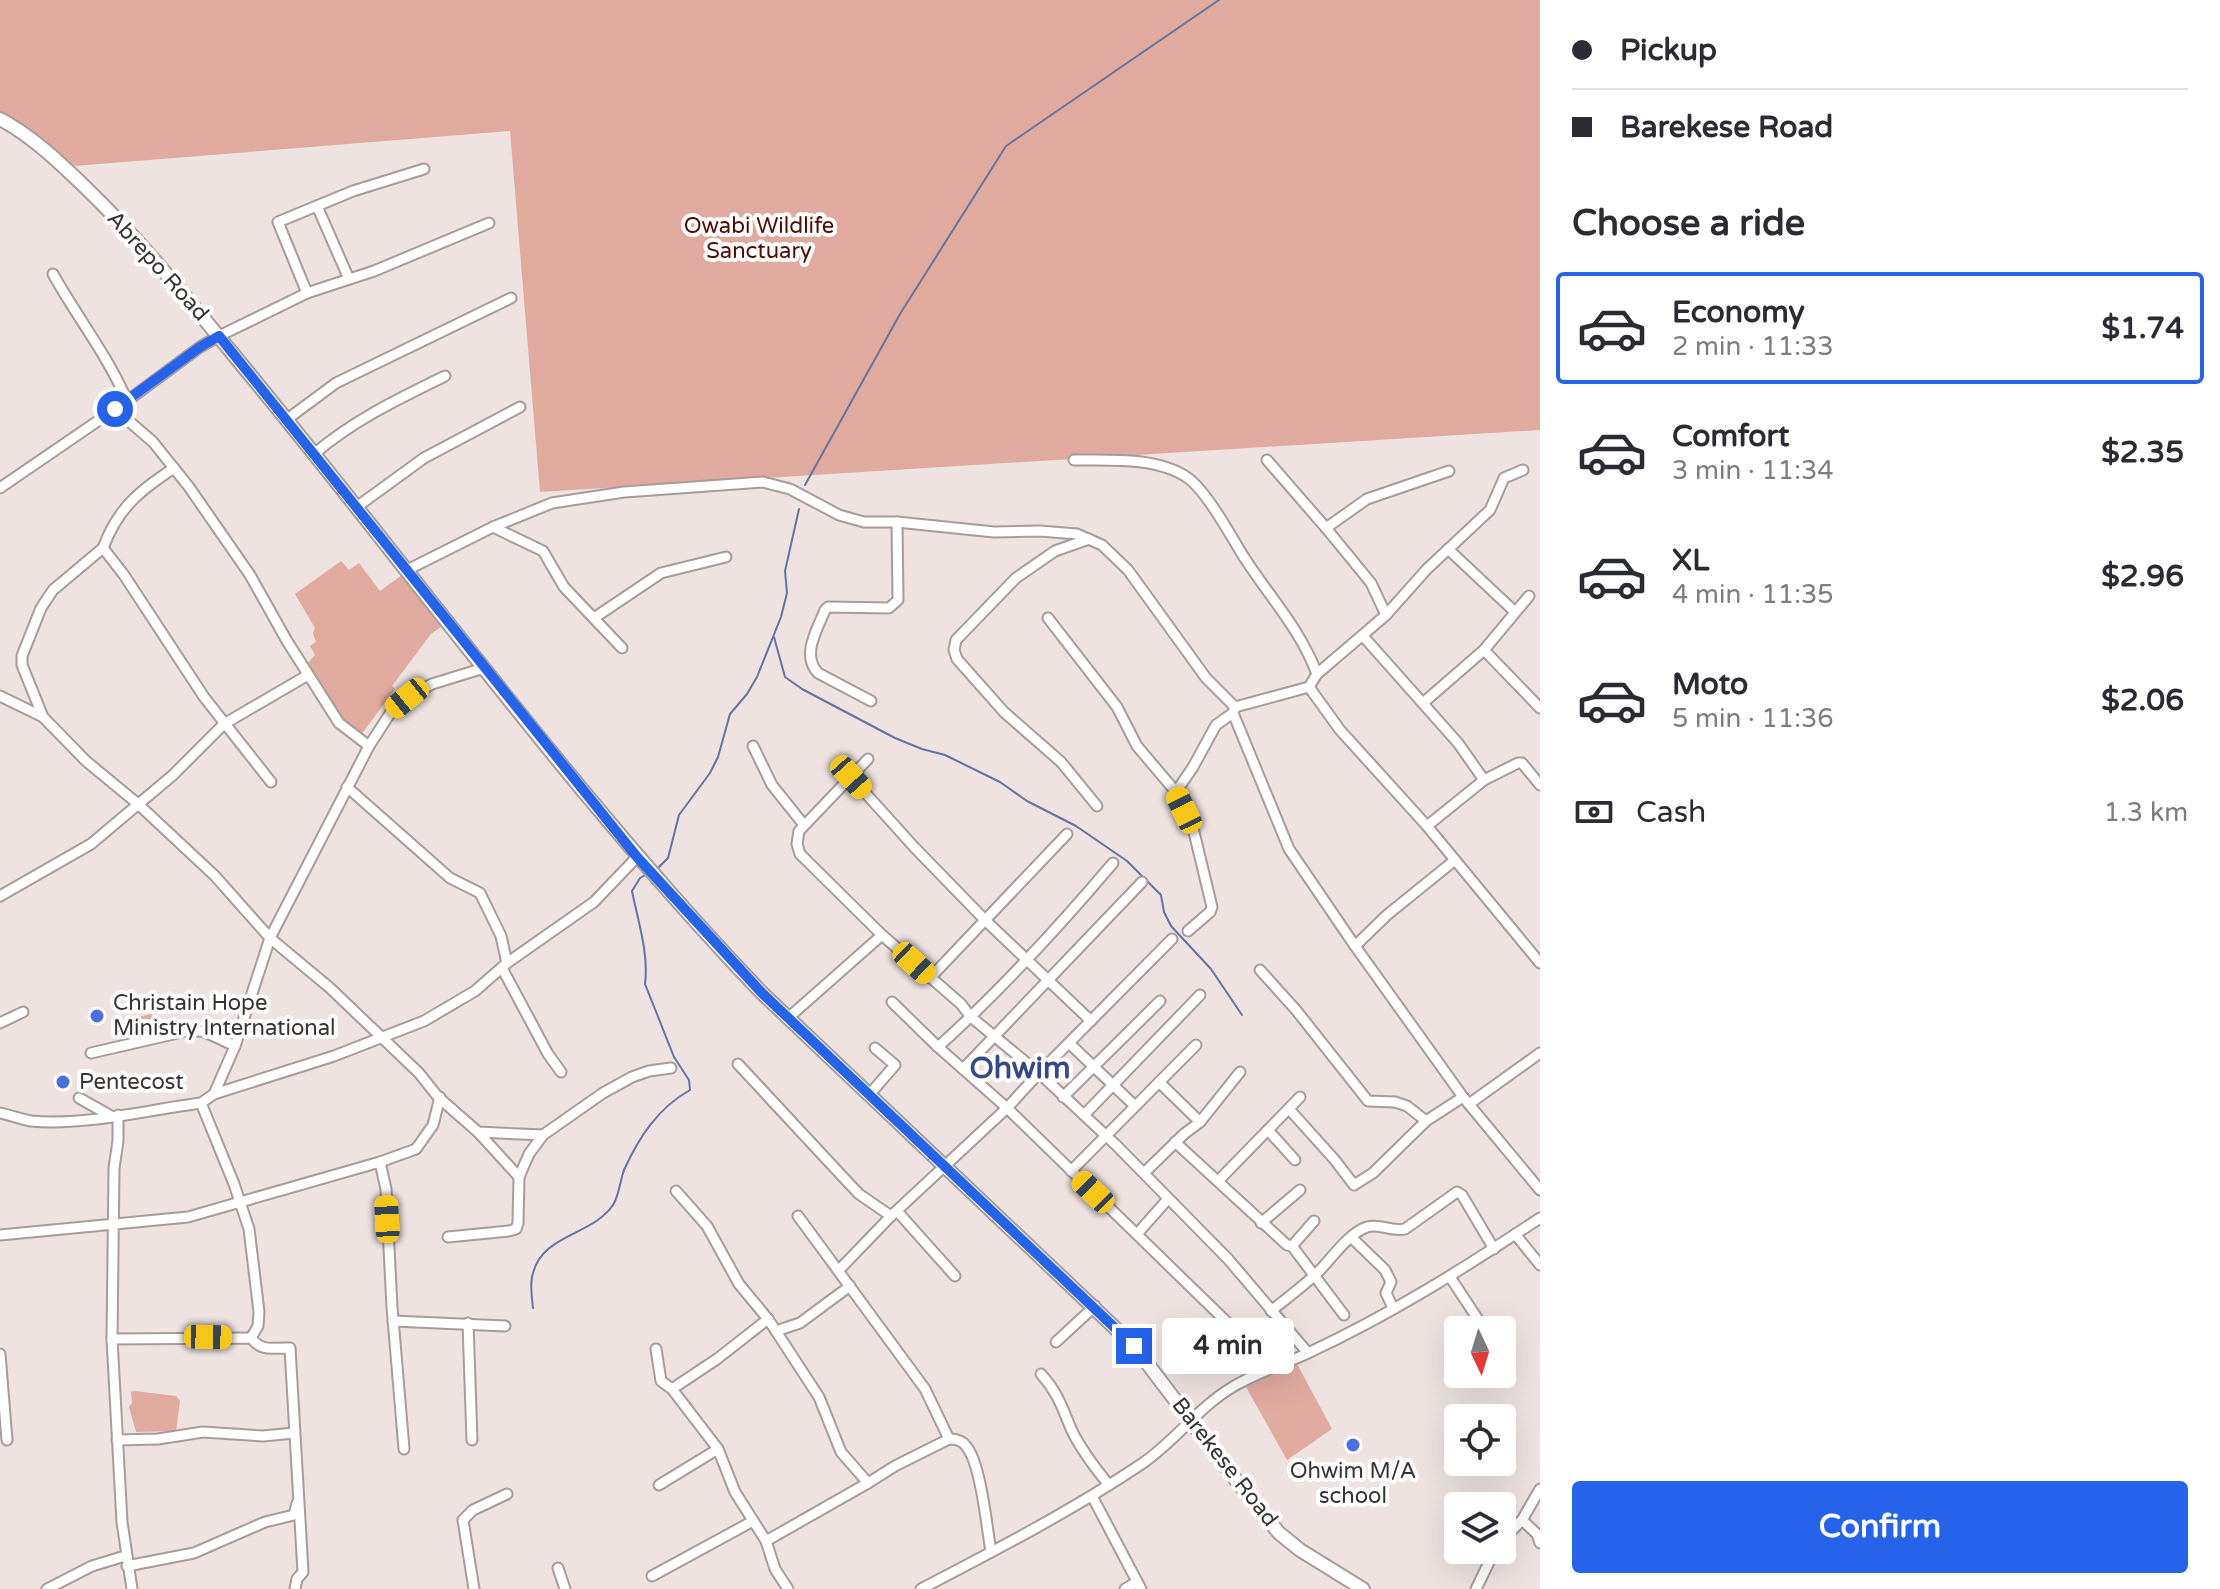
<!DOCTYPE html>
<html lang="en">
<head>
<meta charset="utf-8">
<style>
	:root { --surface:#fff; --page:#f7f7f7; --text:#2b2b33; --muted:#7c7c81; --line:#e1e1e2; --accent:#2563eb }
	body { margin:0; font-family:"Varela Round",sans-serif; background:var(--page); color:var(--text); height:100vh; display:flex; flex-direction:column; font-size:30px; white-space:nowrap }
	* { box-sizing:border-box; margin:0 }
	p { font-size:26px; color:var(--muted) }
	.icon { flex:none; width:44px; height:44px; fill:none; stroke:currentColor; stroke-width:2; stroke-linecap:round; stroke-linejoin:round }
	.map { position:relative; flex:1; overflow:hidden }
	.details { display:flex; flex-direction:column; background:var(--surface); width:680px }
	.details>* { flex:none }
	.banner { display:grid; align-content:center; height:176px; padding:0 32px; background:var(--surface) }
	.needle { width:52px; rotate:176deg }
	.buttons { position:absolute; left:1444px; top:1316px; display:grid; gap:16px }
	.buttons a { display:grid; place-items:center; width:72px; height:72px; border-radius:8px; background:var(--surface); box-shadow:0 8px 32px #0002; font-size:40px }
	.end { position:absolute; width:36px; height:36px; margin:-18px; border:10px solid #2563eb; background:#fff; box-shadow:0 0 0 4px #fff }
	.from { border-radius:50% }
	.bubble { position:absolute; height:56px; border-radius:8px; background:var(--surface); box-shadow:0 8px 32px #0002; font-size:26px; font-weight:800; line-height:56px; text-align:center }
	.car { position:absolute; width:24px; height:48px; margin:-24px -12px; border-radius:10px; box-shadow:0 0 6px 2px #0007; background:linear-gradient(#f5c518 24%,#345 0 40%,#f5c518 0 76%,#345 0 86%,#f5c518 0) }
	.banner b { display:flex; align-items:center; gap:28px; height:76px; font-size:30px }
	.banner b+b { border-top:2px solid var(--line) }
	.banner i { width:20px; height:20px; background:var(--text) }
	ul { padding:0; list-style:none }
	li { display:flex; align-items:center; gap:24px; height:112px; margin:0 16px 12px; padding:0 16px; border:4px solid transparent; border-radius:8px }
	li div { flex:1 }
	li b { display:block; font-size:30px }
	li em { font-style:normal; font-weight:800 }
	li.current { border-color:var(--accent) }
	li>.icon { width:72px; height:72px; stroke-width:1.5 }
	h2 { padding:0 32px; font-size:36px; line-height:96px }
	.pay { display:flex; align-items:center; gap:20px; height:88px; padding:0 32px; font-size:30px }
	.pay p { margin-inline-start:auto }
	.primary-button { display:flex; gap:16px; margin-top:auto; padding:16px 32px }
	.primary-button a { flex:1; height:92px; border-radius:8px; background:var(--accent); color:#fff; font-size:32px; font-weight:800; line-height:92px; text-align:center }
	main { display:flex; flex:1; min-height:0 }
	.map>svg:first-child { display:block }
</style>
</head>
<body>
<main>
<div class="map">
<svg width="1540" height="1589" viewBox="0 0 1540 1589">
	<rect width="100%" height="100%" fill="#eee3e0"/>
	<!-- green -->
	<g fill="#e1aa9f">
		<polygon points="0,0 1540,0 1540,430 540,492 510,131 74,166 28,127 0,112"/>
		<path d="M341,561L349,570L359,563L380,591L402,575L442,626L431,634L392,686L395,689L360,736C339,727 318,685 306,665L315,655L310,646L316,642L313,633L315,628L295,594Z"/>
		<polygon points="151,1014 166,1033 138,1038 126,1020"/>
		<polygon points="1296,1362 1332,1429 1287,1460 1246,1387"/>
		<polygon points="135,1391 176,1396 180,1401 176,1431 136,1432 129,1407 132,1403 131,1392"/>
	</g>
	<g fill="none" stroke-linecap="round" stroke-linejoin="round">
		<!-- stream -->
		<g stroke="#6374a1" stroke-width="2">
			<polyline points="805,485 900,314 1006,146 1219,0"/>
			<polyline points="774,637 785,677 802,689 895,738 922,749 945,755 1000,782 1027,801 1076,826 1127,861 1161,895 1164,912 1171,926 1211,969 1242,1015"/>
			<polyline points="658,868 668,858 679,815 710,773 718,757 730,714 747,694 757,677 781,617 787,593 785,571 799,509"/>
			<path d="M533,1308C532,1299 530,1287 532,1277C541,1233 591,1237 613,1205C619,1196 620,1181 624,1170C639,1137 658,1108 690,1090L689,1080L674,1057L645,984C649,954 638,921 632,891L640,878L649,873"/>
		</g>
		<!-- minor casing -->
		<g stroke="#a79c9a" stroke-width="13">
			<g id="minor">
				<polyline points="317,206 349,279"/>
				<path d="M53,274C77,317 108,356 127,401"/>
				<polyline points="307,293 278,222 353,191 424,169"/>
				<polyline points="115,409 153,442 189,487 250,575 287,641 339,723 369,746"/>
				<polyline points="286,420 336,383 511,298"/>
				<path d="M314,454C354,420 398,399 445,376"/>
				<path d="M1074,460C1109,460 1158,457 1188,478C1206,491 1230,534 1242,554C1267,594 1300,628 1317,674"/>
				<polyline points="1267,460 1326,528"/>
				<path d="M174,468C139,491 118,508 103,548L124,575L204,697L271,782"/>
				<polyline points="1449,471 1367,499 1326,528 1371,583 1386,615 1317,674 1309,687 1340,730 1427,826 1540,963"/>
				<polyline points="0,488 127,401 200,347 219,336 307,293 374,271 489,223"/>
				<polyline points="358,506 424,458 520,407"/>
				<polyline points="493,527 543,551 564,587 622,648"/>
				<polyline points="1089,539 1055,551 1016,578 956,640 954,650 957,659 1004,712 1061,762 1097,806"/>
				<polyline points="1448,549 1514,611"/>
				<polyline points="407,570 493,527 552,503 624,492 763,482 790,489 839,515 864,522 897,522 994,532 1040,531 1077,534 1102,545 1128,570 1206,678 1235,707"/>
				<polyline points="1386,615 1427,569 1490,510 1504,478 1523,470"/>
				<polyline points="594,618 661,573 726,557"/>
				<polyline points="1048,618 1117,707 1137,746 1176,792 1193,767 1216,725 1233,713 1235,707 1309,687"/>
				<polyline points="1363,636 1458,743 1484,780"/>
				<polyline points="1484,650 1540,708"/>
				<polyline points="0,696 43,717 86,761 138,804 215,876 270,938 330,988 419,1073 438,1097 478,1132 543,1135 603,1093 632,1077 649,1071 671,1068"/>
				<path d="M871,701L818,673C801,655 817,630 825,610L828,607L889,608L898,600L897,522"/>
				<polyline points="1423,703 1484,650 1529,596"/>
				<polyline points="1233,713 1289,849 1355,946 1463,1097 1540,1190"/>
				<polyline points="43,717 22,665 22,656 41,608 53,590 103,548"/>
				<polyline points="753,746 772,785 804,825"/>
				<polyline points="868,759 799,831 797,844 800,854 882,935 961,1004 971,1017 1039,1073 1116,1145 1228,1259 1308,1353"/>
				<polyline points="851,777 915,848 986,921 1091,1021"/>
				<polyline points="347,787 450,878 480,893 501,936 507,963"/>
				<polyline points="1176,792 1193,828 1212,907 1210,912 1188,931"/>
				<polyline points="1427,826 1484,780 1518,763 1522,763 1540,785"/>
				<polyline points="0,896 91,844 173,775 224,724 308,675"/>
				<polyline points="1355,946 1387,915 1455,860"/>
				<polyline points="502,968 548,1054 561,1072"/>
				<polyline points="1260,970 1296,1010 1368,1101 1395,1102 1407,1106 1426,1121"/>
				<polyline points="930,978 1067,834"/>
				<polyline points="892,1002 938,1047 1007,1108 1273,1367"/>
				<polyline points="788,1018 882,935"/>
				<polyline points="0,1023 23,1012"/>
				<polyline points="1070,1044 1135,1106"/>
				<path d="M938,1047C1001,990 1058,928 1113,863"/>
				<polyline points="91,1053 191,1030 205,1032 235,1046"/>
				<polyline points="738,1064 842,1176 859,1194 891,1216 1007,1108 1039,1073 1172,939"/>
				<polyline points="963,1069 1142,882"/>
				<polyline points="1159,1082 1200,1122"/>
				<polyline points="214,1094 334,1056 424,1021 475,991 507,963 594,902 637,857"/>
				<polyline points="869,1095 895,1065 875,1048"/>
				<polyline points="1063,1097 1160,1001"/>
				<polyline points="79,1098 111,1116"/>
				<polyline points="201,1103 234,1184 249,1229 259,1312 258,1326 251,1338"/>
				<polyline points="1469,1104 1540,1053"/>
				<polyline points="1289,1109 1334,1159 1354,1185 1373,1173 1426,1121 1463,1097"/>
				<path d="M0,1113C10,1115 20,1119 31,1121C84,1126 147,1110 201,1103L214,1094L235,1046L270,938L369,746L393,709L407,698L432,684L484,668"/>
				<polyline points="118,1115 118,1141 114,1168 112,1339 122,1522 132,1589"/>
				<polyline points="1084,1115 1200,995"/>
				<polyline points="1268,1130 1295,1160"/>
				<polyline points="1175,1142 1287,1245 1292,1246"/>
				<polyline points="380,1162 386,1189 392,1307 404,1449"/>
				<polyline points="1071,1171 1196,1045"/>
				<polyline points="1144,1173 1184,1134 1200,1122 1240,1072"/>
				<polyline points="519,1177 529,1154 543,1135"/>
				<polyline points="1218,1181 1300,1097"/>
				<path d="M676,1191L707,1226L739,1284L768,1319L819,1397L841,1452L868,1483L895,1466L949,1439C956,1439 962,1440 966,1446C981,1463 987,1529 991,1552"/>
				<polyline points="897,1211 955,1276"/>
				<polyline points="798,1216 925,1389 949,1439"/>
				<polyline points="1314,1221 1292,1246 1344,1315"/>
				<polyline points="1261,1223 1300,1190"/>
				<polyline points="1137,1234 1168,1199"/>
				<polyline points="1515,1234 1540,1265"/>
				<polyline points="0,1235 188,1217 380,1162 416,1149 433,1125 440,1097"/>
				<polyline points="448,1237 509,1231 516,1229 518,1223 519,1177 478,1132"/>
				<polyline points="1352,1238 1385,1270 1391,1282 1386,1293 1393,1308"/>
				<polyline points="839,1270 891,1216"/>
				<polyline points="1450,1277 1485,1330"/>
				<path d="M1271,1311C1286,1299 1302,1287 1316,1274C1331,1260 1347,1234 1367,1227C1380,1223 1392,1232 1405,1229L1457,1192L1462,1195L1494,1249"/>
				<polyline points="393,1321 505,1326"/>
				<polyline points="468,1323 472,1440"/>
				<polyline points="776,1331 800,1323 850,1286"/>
				<path d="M112,1339L251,1338C263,1353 273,1347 290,1348L303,1572L297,1579L295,1589"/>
				<polyline points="1056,1342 1095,1306"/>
				<polyline points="656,1349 661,1381 672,1389 718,1449 735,1492 766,1541 775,1569 788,1589"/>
				<polyline points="0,1354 7,1440"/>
				<path d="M1041,1374C1059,1394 1062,1408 1072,1431C1082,1451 1095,1468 1109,1485"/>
				<polyline points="672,1389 717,1359 768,1319"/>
				<polyline points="117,1440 158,1439 203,1432 263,1436 294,1433"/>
				<polyline points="659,1485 718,1449"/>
				<polyline points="1092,1496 1141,1589"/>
				<polyline points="1522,1520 1540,1489"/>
				<polyline points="766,1541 868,1483"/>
				<polyline points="1502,1541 1522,1520 1537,1534 1540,1543"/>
				<polyline points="127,1566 194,1553 265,1522 294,1515 297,1503"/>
				<polyline points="558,1568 565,1589"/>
				<polyline points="652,1576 753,1521"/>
				<polyline points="47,1589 92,1566 125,1556"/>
				<polyline points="474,1589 463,1520 473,1510 507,1494"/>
				<path d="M921,1589C996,1550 1073,1510 1143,1463C1175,1441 1198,1408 1231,1388C1255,1373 1283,1365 1308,1353C1390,1315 1466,1267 1540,1218"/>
				<polyline points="1125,1589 1137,1582"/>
				<polyline points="1476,1589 1495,1550"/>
			</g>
		</g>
		<!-- secondary casing -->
		<g stroke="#a79c9a" stroke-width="16">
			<path id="secondary" d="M0,119C32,136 59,162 85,187C149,249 204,319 260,387C426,590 580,803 762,993L1134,1346L1239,1484L1279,1533L1300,1550L1363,1589"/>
		</g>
		<!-- minor -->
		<use href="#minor" stroke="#fff" stroke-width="9"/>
		<!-- secondary -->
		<use href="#secondary" stroke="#fff" stroke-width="12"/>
	</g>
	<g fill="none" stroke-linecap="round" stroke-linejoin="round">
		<!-- route -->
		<polyline stroke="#2563eb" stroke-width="10" points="115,409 200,347 219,336 637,857 762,993 1134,1346"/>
	</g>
	<!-- markers -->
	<g fill="#4a6fe2" stroke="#fff" stroke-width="3">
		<circle cx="97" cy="1016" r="8"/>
		<circle cx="63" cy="1082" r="8"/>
		<circle cx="1353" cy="1445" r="8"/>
	</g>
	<g text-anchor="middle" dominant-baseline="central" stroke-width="8" stroke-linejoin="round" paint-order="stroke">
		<!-- park labels -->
		<g font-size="22" fill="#530b02" stroke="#fff">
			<text x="759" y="226">Owabi Wildlife<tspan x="759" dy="25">Sanctuary</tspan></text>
		</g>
		<!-- street labels -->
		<g font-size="22" fill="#373332" stroke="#fff">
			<text transform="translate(158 266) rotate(48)">Abrepo Road</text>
			<text transform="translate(1225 1462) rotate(52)">Barekese Road</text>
		</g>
		<!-- poi labels -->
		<g font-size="22" fill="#373332" stroke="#fff" text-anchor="start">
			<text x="113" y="1003">Christain Hope<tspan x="113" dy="25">Ministry International</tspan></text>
			<text x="79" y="1082">Pentecost</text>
			<text x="1353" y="1471" text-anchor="middle">Ohwim M/A<tspan x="1353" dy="25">school</tspan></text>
		</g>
		<!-- district labels -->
		<g font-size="30" font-weight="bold" fill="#354a84" stroke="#fff">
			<text x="1020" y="1068">Ohwim</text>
		</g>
	</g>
</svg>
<div class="buttons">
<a><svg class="needle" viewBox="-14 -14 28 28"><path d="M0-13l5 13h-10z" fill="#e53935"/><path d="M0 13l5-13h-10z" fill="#7c7c81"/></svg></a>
<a><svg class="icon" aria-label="locate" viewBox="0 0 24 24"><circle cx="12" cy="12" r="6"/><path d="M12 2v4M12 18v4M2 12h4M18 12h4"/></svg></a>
<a><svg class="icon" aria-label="layers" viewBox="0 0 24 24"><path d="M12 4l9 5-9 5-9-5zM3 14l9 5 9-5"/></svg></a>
</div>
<i class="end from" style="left:115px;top:409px"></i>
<i class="end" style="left:1134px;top:1346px"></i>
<div class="bubble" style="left:1162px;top:1318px;width:132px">4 min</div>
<i class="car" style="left:407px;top:698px;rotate:231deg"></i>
<i class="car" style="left:851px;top:777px;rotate:138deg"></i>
<i class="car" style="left:1184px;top:810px;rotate:334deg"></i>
<i class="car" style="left:914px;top:963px;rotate:133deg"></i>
<i class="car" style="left:1093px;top:1192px;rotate:314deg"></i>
<i class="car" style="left:387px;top:1219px;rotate:357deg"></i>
<i class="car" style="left:208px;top:1337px;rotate:91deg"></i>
</div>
<section class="details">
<div class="banner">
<b><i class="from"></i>Pickup</b>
<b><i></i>Barekese Road</b>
</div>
<h2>Choose a ride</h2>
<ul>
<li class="current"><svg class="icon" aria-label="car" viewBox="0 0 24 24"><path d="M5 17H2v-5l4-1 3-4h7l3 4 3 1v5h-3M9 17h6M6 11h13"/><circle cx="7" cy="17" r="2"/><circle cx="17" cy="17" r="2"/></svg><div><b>Economy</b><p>2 min · 11:33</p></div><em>$1.74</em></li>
<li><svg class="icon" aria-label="car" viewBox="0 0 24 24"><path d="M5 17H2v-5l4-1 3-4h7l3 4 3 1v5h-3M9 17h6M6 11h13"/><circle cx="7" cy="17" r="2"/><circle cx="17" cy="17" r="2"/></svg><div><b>Comfort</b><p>3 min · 11:34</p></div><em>$2.35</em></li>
<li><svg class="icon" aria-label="car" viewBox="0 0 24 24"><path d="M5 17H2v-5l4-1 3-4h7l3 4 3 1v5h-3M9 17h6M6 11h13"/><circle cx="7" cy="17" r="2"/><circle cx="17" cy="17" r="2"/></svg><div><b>XL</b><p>4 min · 11:35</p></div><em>$2.96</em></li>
<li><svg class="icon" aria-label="car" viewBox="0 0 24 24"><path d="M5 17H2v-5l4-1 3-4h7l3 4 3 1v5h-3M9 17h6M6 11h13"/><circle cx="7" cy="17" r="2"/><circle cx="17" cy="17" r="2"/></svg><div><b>Moto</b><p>5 min · 11:36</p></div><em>$2.06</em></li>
</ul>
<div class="pay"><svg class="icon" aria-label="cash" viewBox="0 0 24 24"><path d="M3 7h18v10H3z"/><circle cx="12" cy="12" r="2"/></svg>Cash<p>1.3 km</p></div>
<div class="primary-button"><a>Confirm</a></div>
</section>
</main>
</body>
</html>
